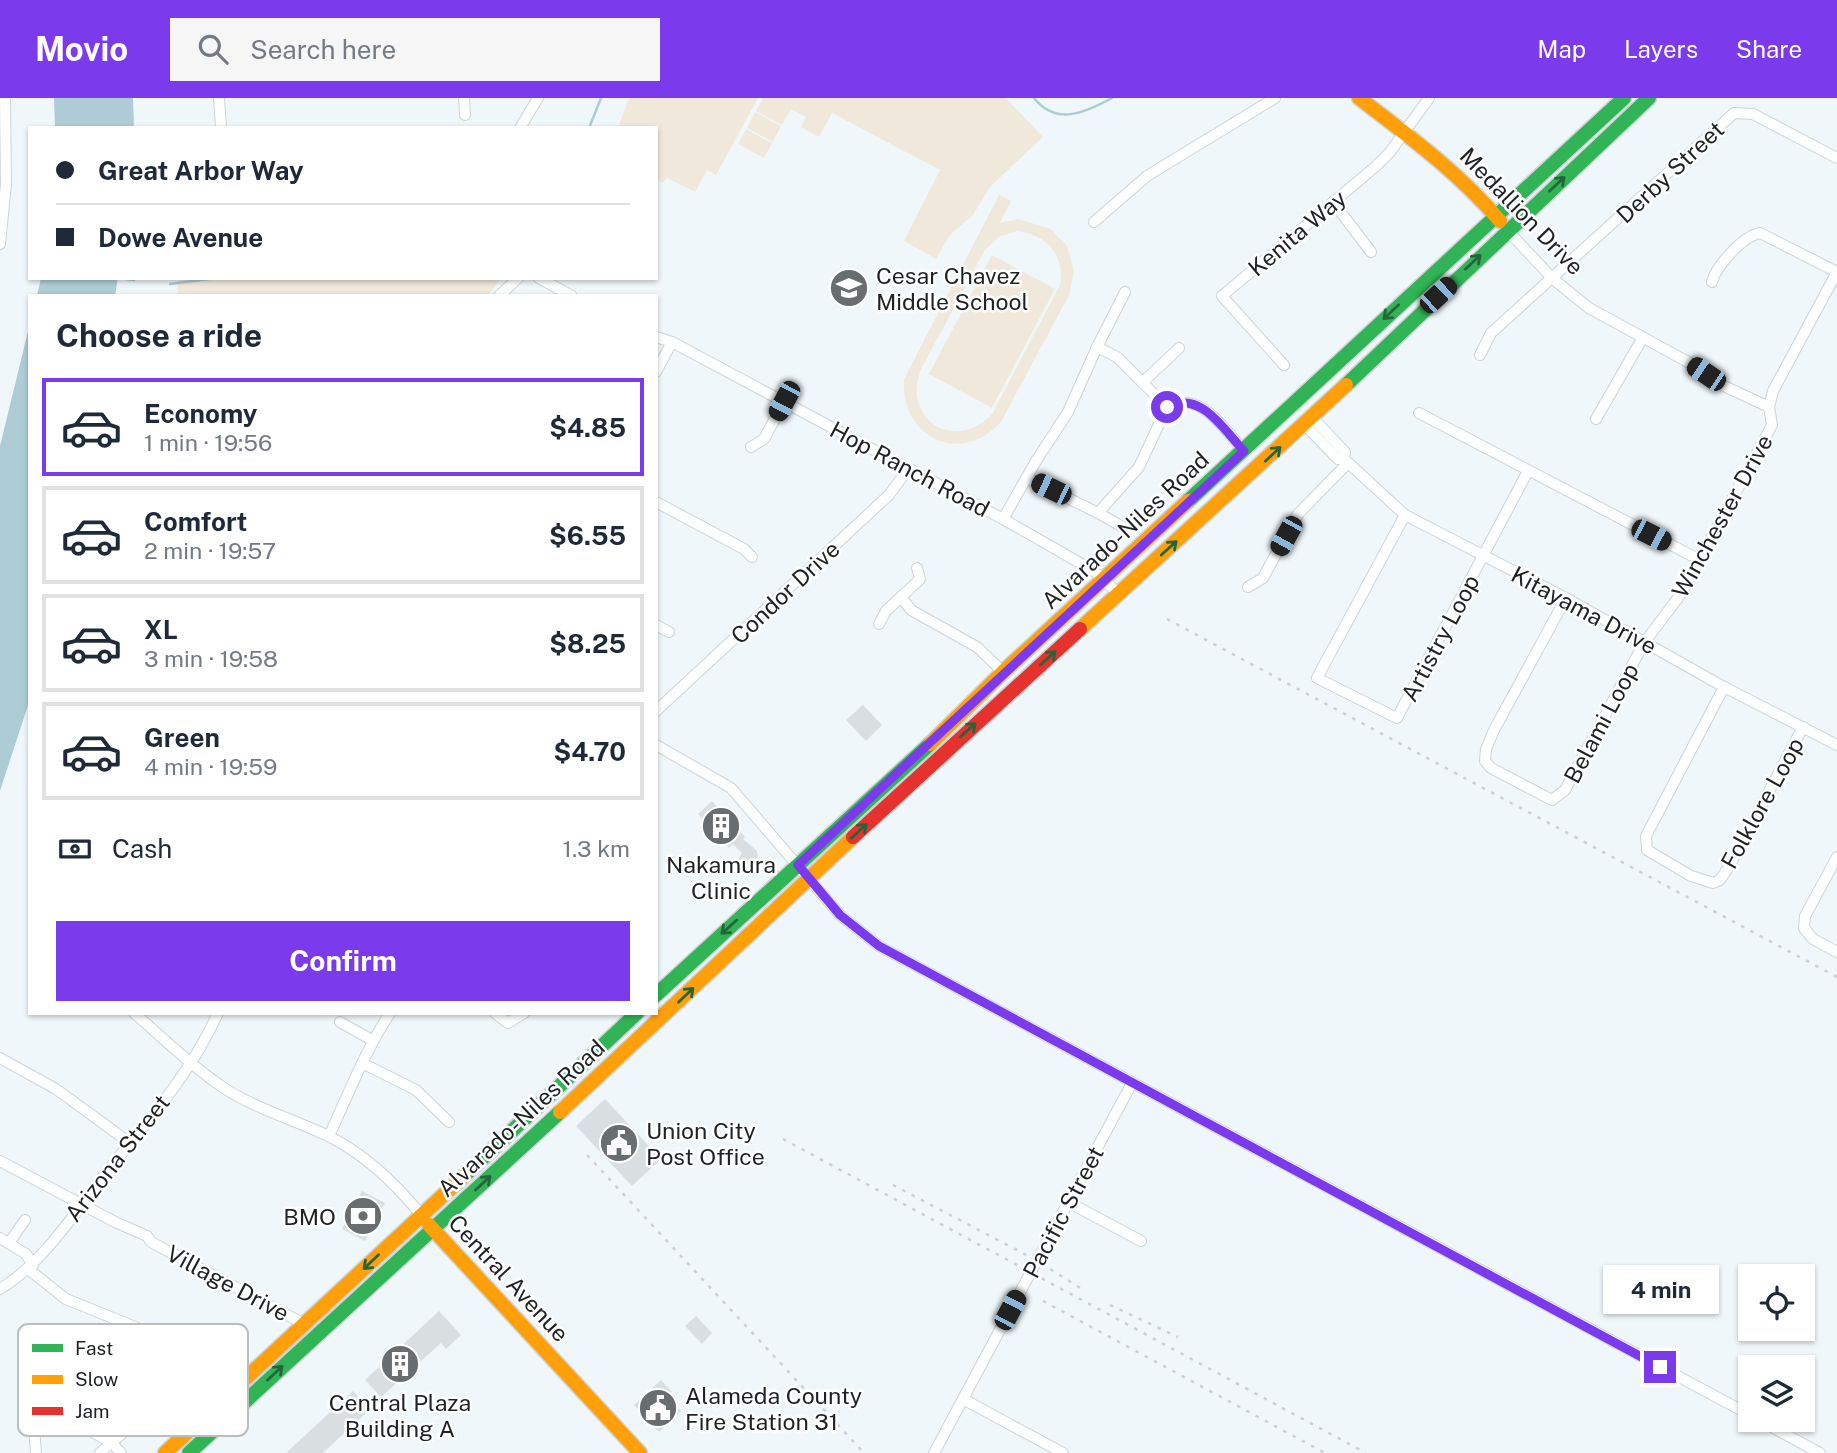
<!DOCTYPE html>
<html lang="en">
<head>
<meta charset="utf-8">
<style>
	:root { --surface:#fff; --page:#f6f6f7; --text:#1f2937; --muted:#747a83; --line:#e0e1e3; --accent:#7c3aed }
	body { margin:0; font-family:"Public Sans",sans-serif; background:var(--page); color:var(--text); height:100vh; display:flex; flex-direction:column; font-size:26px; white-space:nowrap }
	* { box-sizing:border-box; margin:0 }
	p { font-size:23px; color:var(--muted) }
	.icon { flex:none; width:38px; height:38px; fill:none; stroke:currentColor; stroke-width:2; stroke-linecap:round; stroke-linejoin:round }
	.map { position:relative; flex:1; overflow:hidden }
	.drawer { position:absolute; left:28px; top:196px; width:630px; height:721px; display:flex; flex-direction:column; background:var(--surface); border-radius:0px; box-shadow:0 2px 5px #0004 }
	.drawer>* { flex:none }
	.hud { position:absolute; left:28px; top:28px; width:630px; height:154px; border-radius:0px; box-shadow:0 2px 5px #0004; display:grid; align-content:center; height:154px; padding:0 28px; background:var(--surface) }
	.buttons { position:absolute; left:1738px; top:1166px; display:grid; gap:14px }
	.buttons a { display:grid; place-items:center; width:77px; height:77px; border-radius:0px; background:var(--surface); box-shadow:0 2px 5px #0004; font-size:35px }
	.end { position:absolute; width:32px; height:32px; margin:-16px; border:9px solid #7c3aed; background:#fff; box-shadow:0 0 0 4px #fff }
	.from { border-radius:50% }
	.bubble { position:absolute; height:49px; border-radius:0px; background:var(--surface); box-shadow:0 2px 5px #0004; font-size:23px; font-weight:700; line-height:49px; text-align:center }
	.car { position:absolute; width:21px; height:42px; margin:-21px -10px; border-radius:9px; box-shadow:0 0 5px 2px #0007; background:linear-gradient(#222 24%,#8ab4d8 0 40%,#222 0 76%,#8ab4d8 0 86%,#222 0) }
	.hud b { display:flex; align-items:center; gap:24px; height:66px; font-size:26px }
	.hud b+b { border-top:2px solid var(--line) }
	.hud i { width:18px; height:18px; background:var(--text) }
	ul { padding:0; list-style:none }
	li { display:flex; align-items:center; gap:21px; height:98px; margin:0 14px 10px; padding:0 14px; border:4px solid var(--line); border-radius:0px }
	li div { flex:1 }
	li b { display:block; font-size:26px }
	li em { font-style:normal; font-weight:700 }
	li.selected { border-color:var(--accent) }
	li>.icon { width:63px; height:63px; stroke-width:1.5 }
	h2 { padding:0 28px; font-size:32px; line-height:84px }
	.pay { display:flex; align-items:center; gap:18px; height:77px; padding:0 28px; font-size:26px }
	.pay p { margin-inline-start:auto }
	.cta { display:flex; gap:14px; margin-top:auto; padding:14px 28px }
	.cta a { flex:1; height:80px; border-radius:0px; background:var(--accent); color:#fff; font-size:28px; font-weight:700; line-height:80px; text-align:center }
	header { display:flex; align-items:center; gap:42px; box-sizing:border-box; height:98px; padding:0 35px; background:var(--accent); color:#fff }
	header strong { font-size:33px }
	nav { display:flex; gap:38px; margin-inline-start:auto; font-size:24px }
	.search { width:490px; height:63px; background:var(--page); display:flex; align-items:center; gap:18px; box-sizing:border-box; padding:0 24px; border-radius:0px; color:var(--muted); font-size:26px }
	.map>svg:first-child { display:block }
</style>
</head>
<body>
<header>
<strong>Movio</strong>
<div class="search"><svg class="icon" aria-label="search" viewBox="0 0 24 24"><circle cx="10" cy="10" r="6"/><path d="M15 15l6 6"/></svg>Search here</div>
<nav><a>Map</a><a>Layers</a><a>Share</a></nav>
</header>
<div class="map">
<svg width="1837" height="1355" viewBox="0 0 1837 1355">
	<rect width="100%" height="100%" fill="#f0f7fa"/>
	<!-- green -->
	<g fill="#f0e9db" fill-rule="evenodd">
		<polygon points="629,0 758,0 716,77 707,72 695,94 667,80 663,85 656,81 656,30 618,30"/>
		<polygon points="763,0 1006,0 1043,39 990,89 973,117 950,137 936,161 904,143 940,72 832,15 819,39 801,29 806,19 791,11 782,27 756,13"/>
		<polygon points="755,14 781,28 773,44 747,30"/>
		<polygon points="746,31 772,45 764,60 738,46"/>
		<path d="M999,97L1011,103L1000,125L1018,121L1051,131L1067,148L1074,173L1069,197L1001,324C960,369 900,339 904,281ZM1017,133C1047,137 1065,157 1060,187L992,316C956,354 903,324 920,273L985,152L999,139Z"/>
		<polygon points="992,157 1055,191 992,310 929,276"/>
		<polygon points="179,180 502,180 487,198 177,198"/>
	</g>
	<!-- water -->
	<g fill="#aeccd5">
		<polygon points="54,0 133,0 134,30 55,30"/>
		<polygon points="41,180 118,180 115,198 37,198"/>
		<polygon points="30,225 30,601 0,693 0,348"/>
	</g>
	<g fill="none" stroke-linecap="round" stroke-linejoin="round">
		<!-- stream -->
		<g stroke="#aeccd5" stroke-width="2.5">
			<path d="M1034,0C1056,28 1085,15 1112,0"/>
			<polyline points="589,30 601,0"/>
			<polyline points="118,180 134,182"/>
			<polyline points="170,186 217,180"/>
		</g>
	</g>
	<!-- building -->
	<g fill="#d9dee1">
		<polygon points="863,607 882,627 866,643 846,622"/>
		<polygon points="712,703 745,739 743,741 757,753 759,766 756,772 738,762 742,755 733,746 729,750 698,716"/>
		<polygon points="605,1001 661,1061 632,1088 576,1028"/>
		<polygon points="362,1093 385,1105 365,1143 342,1131"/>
		<polygon points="439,1213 461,1237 446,1251 441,1245 381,1299 365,1282"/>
		<polygon points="696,1218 712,1235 702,1246 685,1228"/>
		<polygon points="661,1282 672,1294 667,1298 681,1313 659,1334 634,1307"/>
		<polygon points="353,1293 370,1311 323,1355 286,1355"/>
	</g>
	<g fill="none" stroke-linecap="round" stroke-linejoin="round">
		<!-- street casing -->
		<g stroke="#ced4d6" stroke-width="12">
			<g id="street">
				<polyline points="219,0 221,30"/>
				<polyline points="464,0 465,17"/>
				<polyline points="520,30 538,0"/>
				<polyline points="1333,104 1371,154"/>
				<polyline points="1094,124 1147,78 1275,0"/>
				<polyline points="1507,132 1553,181 1589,210 1688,264 1724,288 1769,309"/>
				<polyline points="0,146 6,86 5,0"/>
				<polyline points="539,180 572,198"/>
				<path d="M1712,184C1716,168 1743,138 1760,135L1837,174"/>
				<polyline points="499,198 518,180"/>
				<polyline points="656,239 672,244 1003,421 1094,473 1119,496"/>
				<polyline points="1097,249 1125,194"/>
				<polyline points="1480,257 1491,235 1734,15 1753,16 1837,60"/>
				<polyline points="1284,267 1222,198 1375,69 1390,54 1429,0"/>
				<polyline points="656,274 672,244"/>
				<polyline points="1142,285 1179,250"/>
				<polyline points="1419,315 1700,462"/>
				<polyline points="1312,319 1345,354 1344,361"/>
				<polyline points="1596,321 1642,241"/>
				<polyline points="1304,326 1338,361 1344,361 1405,417 1566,500 1724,589 1837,647"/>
				<polyline points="751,349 764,341 784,304"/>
				<path d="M1027,380L1098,415L1139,369L1167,309C1201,292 1223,330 1244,353"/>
				<polyline points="656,404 744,451 752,459"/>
				<polyline points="1098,415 1121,428"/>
				<polyline points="1405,417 1317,580 1397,620 1528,373"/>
				<polyline points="1003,421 1036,363 1068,314 1097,249 1117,259 1167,309"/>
				<polyline points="917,470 920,481 901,499 911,512 977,549 1003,574"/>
				<polyline points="1248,489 1263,480 1298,416 1348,365"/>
				<polyline points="1566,500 1494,632 1486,651 1485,663 1491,670 1552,702 1565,692 1644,545 1681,496 1772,327 1769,309 1773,293 1837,174"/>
				<polyline points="879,526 886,513 901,499"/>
				<polyline points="656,527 669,534"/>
				<polyline points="1724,589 1646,738 1647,752 1691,778 1713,785 1720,782 1730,767 1803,629"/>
				<polyline points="656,613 889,397 908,371"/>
				<polyline points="656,647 731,690 840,817 879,848 1750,1317"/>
				<polyline points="1837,759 1805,818 1804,830 1813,841 1837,854"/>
				<path d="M134,915C162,939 190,967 221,988C253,1010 293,1021 328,1038C365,1056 396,1086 422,1118"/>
				<polyline points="495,915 508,925 524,915"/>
				<polyline points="340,924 372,942"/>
				<polyline points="0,960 56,991 130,1045"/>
				<polyline points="364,966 416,992 449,1024"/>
				<path d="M329,1038C348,997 365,953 390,915"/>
				<polyline points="0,1063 115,1124 147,1138 151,1144 304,1226"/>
				<polyline points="1068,1104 1141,1143"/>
				<polyline points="0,1140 26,1156 33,1167"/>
				<polyline points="9,1145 25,1122"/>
				<polyline points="28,1171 66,1201 172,1244 235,1291"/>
				<path d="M0,1191C44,1164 73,1117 104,1077C145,1026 191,976 218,915"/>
				<polyline points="963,1301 1063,1355"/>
				<polyline points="35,1318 61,1317 111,1344 121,1355"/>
				<polyline points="1757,1321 1820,1355"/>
				<path d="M36,1355C35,1332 23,1256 47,1247L141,1295L147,1302C144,1322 114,1341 100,1355"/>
				<polyline points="934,1355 1132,985"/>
			</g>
		</g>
		<!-- fast casing -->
		<g stroke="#ced4d6" stroke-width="17">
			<g id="fast">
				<polyline points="1346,287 1649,0"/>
				<polyline points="1188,403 1624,0"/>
				<polyline points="656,897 930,646"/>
				<polyline points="464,1078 637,915"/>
				<polyline points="189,1355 560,1014"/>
			</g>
		</g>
		<!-- slow casing -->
		<g stroke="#ced4d6" stroke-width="17">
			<g id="slow">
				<path d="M1359,0C1410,39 1458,74 1500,123"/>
				<polyline points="1080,531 1346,287"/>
				<polyline points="930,646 1003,574 1188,403"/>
				<polyline points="560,1014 853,739"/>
				<polyline points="429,1127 640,1355"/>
				<polyline points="165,1355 464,1078"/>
			</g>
		</g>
		<!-- jam casing -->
		<g stroke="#ced4d6" stroke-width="17">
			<polyline id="jam" points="853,739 1080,531"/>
		</g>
		<!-- street -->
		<use href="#street" stroke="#fdfefe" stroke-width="10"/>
		<!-- fast -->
		<use href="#fast" stroke="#30b455" stroke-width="14"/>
		<!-- slow -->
		<use href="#slow" stroke="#ff9f0a" stroke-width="14"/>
		<!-- jam -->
		<use href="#jam" stroke="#e5322d" stroke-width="14"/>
		<!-- rail -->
		<g stroke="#cdcfd0" stroke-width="2.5" stroke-dasharray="3.5 7" stroke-linecap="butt">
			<polyline points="1167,521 1837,879"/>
			<polyline points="783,1041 1366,1355"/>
			<polyline points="587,1057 864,1355"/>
			<polyline points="893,1087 1036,1162 1085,1193"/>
			<polyline points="1043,1203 1325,1355"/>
			<polyline points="1110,1207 1178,1239"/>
		</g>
	</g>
	<!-- one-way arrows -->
	<defs><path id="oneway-shaft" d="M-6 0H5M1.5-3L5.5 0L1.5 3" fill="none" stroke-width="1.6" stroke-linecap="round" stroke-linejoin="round" transform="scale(1.75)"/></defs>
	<g stroke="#26643a">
		<use href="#oneway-shaft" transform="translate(1557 86) rotate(-43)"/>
		<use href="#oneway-shaft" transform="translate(1473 164) rotate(-43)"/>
		<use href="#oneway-shaft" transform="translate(1391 214) rotate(137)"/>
		<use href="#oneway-shaft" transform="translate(1273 356) rotate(-43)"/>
		<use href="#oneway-shaft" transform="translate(1169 450) rotate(-42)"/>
		<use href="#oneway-shaft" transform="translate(1048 560) rotate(-42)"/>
		<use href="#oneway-shaft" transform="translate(968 632) rotate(-42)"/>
		<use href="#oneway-shaft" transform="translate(859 733) rotate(-43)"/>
		<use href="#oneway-shaft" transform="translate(729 829) rotate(138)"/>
		<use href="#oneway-shaft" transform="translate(686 897) rotate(-44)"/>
		<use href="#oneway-shaft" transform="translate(483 1085) rotate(-43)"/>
		<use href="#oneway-shaft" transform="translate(371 1164) rotate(136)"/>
		<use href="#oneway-shaft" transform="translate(275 1275) rotate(-43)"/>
	</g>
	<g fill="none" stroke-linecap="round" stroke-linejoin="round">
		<!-- route -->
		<path stroke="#7c3aed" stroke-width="9" d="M1167,309C1201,292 1223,331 1244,353L798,767L840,817L879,848L1660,1269"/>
	</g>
	<!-- icons -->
	<defs>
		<g id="school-disc" transform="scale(2.0125)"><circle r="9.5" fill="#686d6f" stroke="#fff"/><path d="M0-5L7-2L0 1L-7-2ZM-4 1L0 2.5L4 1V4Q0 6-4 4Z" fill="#fff"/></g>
		<g id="building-disc" transform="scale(2.0125)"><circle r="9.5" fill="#686d6f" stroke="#fff"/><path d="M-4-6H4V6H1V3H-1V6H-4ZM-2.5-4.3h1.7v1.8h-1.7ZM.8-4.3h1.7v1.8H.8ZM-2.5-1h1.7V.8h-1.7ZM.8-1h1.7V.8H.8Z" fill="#fff"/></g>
		<g id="civic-disc" transform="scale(2.0125)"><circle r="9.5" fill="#686d6f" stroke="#fff"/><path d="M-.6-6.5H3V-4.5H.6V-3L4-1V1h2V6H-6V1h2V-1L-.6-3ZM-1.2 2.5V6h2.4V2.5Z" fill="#fff"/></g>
		<g id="bank-disc" transform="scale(2.0125)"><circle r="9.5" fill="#686d6f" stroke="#fff"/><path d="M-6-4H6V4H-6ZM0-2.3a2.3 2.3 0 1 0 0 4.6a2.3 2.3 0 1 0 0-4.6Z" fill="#fff"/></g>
	</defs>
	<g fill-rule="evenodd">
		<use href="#school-disc" x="849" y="190"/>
		<use href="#building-disc" x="721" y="728"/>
		<use href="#civic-disc" x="619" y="1045"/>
		<use href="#bank-disc" x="363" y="1118"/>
		<use href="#building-disc" x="400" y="1266"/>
		<use href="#civic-disc" x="658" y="1310"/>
	</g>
	<g text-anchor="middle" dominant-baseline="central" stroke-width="5" stroke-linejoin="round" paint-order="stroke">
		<!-- street labels -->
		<g font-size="23" fill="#1e2224" stroke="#fff">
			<text transform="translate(1670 74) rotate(-43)">Derby Street</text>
			<text transform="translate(1522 113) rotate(46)">Medallion Drive</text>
			<text transform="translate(1297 135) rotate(-40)">Kenita Way</text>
			<text transform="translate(910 371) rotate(28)">Hop Ranch Road</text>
			<text transform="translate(1722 418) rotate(-61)">Winchester Drive</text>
			<text transform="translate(1125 432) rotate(-43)">Alvarado-Niles Road</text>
			<text transform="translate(785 494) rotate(-43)">Condor Drive</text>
			<text transform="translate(1584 512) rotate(28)">Kitayama Drive</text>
			<text transform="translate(1440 540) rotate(-62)">Artistry Loop</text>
			<text transform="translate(1601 625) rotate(-62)">Belami Loop</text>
			<text transform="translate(1762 705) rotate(-61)">Folklore Loop</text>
			<text transform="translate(521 1020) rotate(-43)">Alvarado-Niles Road</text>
			<text transform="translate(117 1060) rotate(-52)">Arizona Street</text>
			<text transform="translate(1063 1114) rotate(-62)">Pacific Street</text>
			<text transform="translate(509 1180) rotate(47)">Central Avenue</text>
			<text transform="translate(228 1185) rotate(28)">Village Drive</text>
		</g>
		<!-- poi labels -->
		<g font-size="23" fill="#1e2224" stroke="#fff" text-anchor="start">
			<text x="876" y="177">Cesar Chavez<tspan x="876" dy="26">Middle School</tspan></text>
			<text x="721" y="766" text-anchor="middle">Nakamura<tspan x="721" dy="26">Clinic</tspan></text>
			<text x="646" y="1032">Union City<tspan x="646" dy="26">Post Office</tspan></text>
			<text x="336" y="1118" text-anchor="end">BMO</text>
			<text x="685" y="1297">Alameda County<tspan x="685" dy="26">Fire Station 31</tspan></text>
			<text x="400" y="1304" text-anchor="middle">Central Plaza<tspan x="400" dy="26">Building A</tspan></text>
		</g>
	</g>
	<!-- legend -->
	<rect x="18" y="1226" width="230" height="112" rx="10" fill="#fff" stroke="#bcbdbd" stroke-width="2"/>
	<rect x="32" y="1246" width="31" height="8" fill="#30b455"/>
	<rect x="32" y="1277" width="31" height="9" fill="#ff9f0a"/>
	<rect x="32" y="1309" width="31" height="8" fill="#e5322d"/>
	<g font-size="19" fill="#1e2224">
		<text x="75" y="1257">Fast</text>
		<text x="75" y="1288">Slow</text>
		<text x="75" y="1320">Jam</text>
	</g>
</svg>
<div class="buttons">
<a><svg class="icon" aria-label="locate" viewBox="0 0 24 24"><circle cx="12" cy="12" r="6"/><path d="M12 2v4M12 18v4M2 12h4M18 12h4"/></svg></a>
<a><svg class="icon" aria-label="layers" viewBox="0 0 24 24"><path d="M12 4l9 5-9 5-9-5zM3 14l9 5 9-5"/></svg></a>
</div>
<i class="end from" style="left:1167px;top:309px"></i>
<i class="end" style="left:1660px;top:1269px"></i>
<div class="bubble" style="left:1603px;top:1167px;width:116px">4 min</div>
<i class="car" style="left:1438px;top:197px;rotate:47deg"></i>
<i class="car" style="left:1706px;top:276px;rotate:304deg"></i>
<i class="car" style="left:784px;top:303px;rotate:208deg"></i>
<i class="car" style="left:1051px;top:391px;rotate:296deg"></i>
<i class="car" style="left:1651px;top:437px;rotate:117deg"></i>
<i class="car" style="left:1286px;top:438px;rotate:209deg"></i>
<i class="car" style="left:1010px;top:1212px;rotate:28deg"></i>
<div class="hud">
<b><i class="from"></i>Great Arbor Way</b>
<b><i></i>Dowe Avenue</b>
</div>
<section class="drawer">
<h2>Choose a ride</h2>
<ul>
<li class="selected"><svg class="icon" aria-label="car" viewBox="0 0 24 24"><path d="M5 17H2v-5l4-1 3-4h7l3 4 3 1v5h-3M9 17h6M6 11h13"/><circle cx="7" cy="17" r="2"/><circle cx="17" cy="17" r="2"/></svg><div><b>Economy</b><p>1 min · 19:56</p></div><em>$4.85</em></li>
<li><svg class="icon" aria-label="car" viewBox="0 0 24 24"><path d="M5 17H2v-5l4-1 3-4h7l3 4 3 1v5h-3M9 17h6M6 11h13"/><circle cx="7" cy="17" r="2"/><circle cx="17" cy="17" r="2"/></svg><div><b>Comfort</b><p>2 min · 19:57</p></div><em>$6.55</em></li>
<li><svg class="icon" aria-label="car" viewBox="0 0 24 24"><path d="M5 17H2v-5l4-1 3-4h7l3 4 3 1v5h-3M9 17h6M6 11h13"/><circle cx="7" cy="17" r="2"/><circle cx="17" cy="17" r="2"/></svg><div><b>XL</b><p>3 min · 19:58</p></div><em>$8.25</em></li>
<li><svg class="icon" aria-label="car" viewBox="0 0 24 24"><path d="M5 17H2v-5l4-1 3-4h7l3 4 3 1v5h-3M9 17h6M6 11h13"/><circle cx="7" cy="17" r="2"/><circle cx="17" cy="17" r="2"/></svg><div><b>Green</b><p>4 min · 19:59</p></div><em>$4.70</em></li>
</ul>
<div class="pay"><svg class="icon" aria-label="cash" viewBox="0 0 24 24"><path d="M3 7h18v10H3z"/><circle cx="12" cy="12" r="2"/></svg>Cash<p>1.3 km</p></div>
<div class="cta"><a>Confirm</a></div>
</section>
</div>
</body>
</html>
